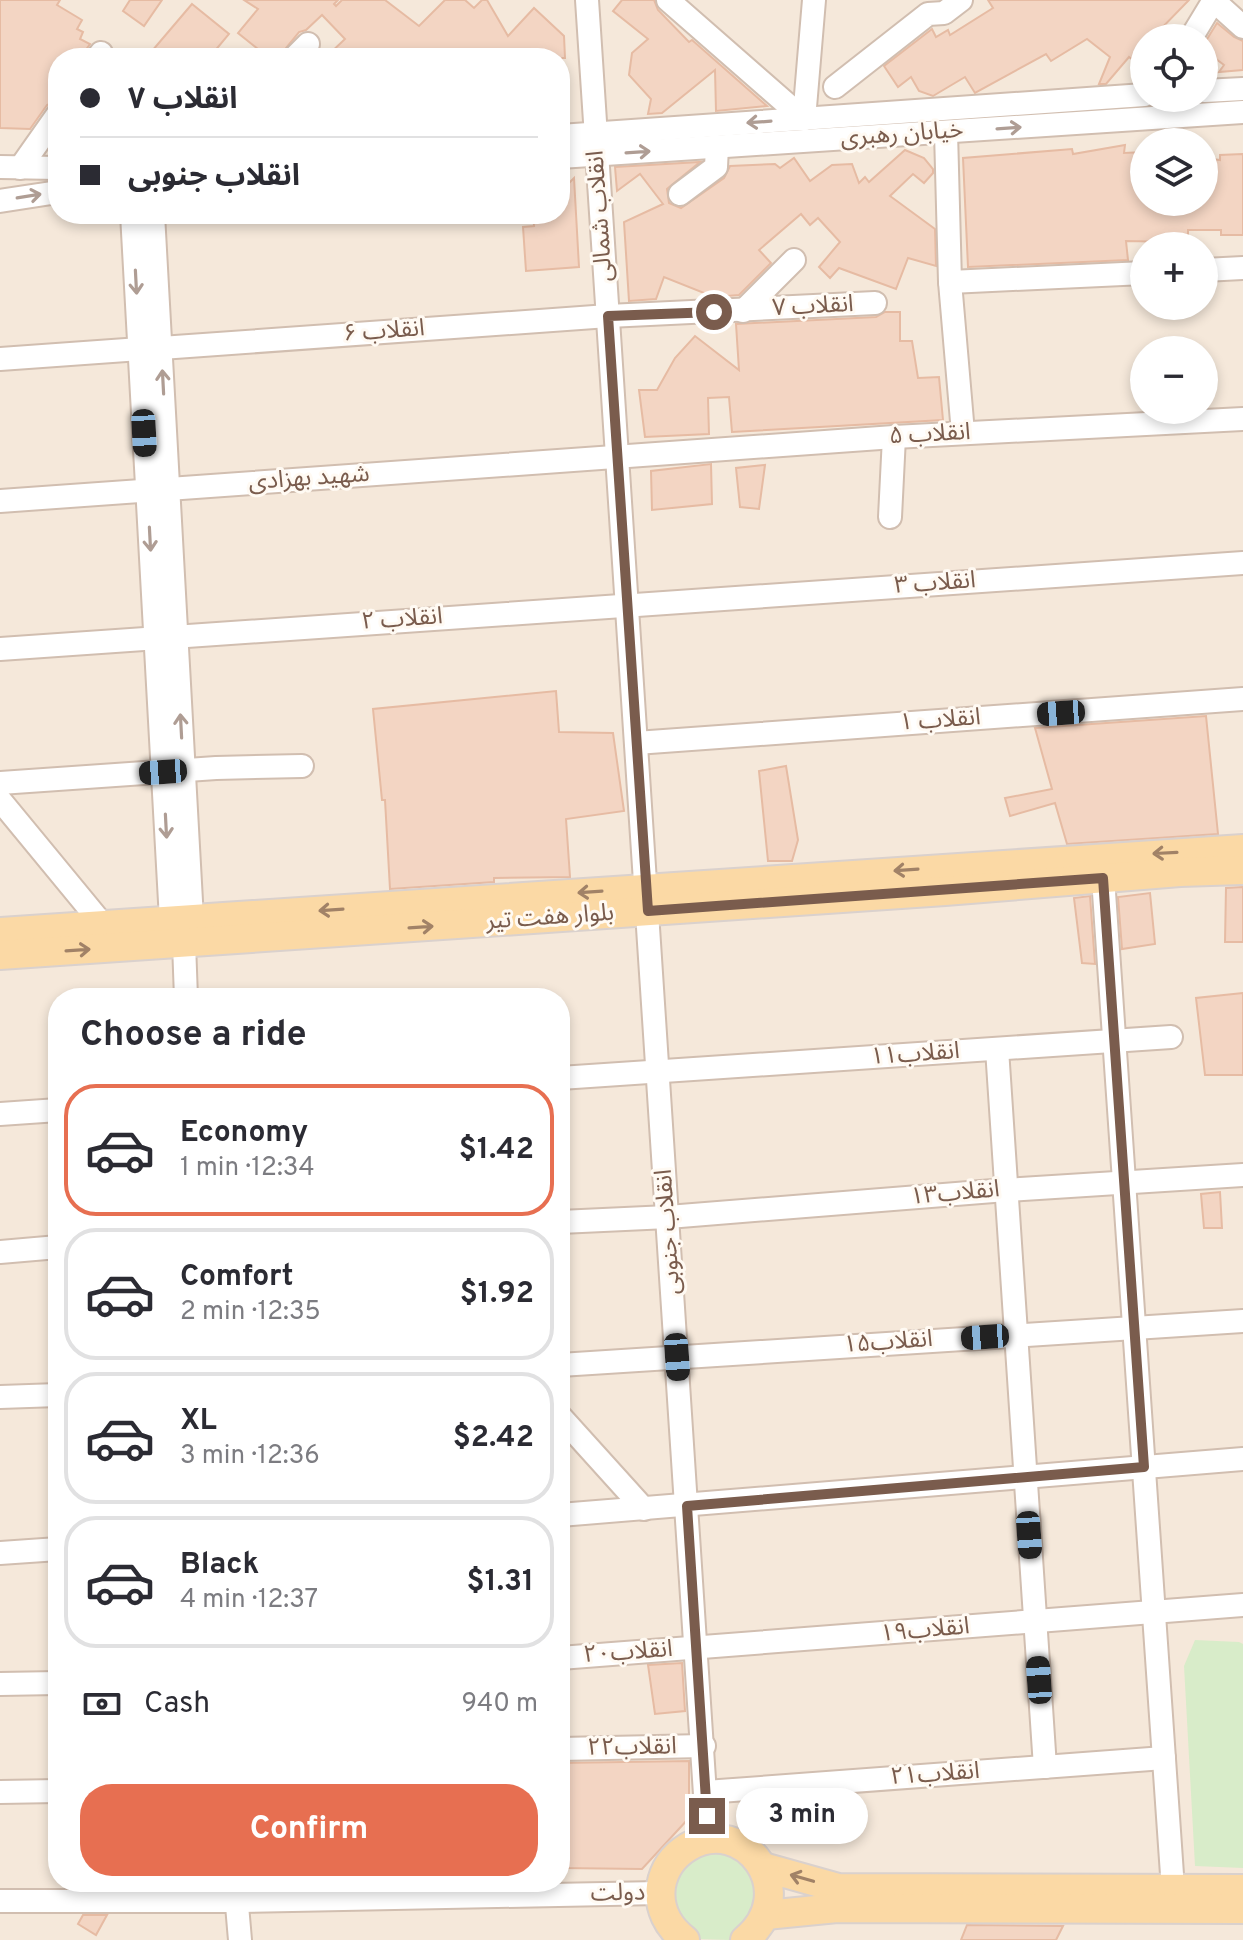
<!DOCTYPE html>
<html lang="en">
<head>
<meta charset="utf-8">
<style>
	:root { --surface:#fff; --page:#f2f2f3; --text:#2b2b33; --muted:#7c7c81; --line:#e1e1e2; --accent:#e76f51 }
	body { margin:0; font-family:Overpass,"Noto Sans Arabic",sans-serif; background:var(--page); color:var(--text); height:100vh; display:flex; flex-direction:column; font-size:30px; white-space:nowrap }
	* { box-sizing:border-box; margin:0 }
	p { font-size:26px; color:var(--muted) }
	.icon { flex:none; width:44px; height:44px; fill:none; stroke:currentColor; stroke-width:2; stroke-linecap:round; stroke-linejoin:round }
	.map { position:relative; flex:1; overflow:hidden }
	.drawer { position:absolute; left:48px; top:988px; width:522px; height:904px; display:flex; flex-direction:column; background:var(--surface); border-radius:32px; box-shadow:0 4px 12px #0003 }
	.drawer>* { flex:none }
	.guide { position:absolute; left:48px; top:48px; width:522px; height:176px; border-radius:32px; box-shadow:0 4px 12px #0003; display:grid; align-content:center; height:176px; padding:0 32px; background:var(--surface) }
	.controls { position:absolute; left:1130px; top:24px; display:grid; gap:16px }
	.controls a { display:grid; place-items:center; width:88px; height:88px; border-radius:50%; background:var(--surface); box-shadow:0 4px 12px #0003; font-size:40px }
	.end { position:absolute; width:36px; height:36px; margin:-18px; border:10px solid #7a5c4d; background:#fff; box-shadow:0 0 0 4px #fff }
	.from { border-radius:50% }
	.bubble { position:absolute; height:56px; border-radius:28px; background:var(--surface); box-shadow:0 4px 12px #0003; font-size:26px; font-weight:700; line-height:56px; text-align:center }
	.car { position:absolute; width:24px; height:48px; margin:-24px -12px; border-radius:10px; box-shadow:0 0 6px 2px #0007; background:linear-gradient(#222 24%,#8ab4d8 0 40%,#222 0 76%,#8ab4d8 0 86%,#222 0) }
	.guide b { display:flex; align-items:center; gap:28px; height:76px; font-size:30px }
	.guide b+b { border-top:2px solid var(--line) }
	.guide i { width:20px; height:20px; background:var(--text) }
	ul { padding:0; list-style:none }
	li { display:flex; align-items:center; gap:24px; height:132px; margin:0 16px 12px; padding:0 16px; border:4px solid var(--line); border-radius:32px }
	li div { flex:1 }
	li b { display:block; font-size:30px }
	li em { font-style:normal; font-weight:700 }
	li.on { border-color:var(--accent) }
	li>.icon { width:72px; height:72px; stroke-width:1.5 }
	h2 { padding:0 32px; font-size:36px; line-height:96px }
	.pay { display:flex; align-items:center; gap:20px; height:88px; padding:0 32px; font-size:30px }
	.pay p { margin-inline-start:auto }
	.button { display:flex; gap:16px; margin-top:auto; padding:16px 32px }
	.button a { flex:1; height:92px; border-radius:32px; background:var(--accent); color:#fff; font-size:32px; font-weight:700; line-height:92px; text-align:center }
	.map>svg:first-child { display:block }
</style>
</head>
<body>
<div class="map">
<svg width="1243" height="1940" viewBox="0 0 1243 1940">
	<rect width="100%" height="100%" fill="#fdf6ec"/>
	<!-- residential -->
	<path fill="#f5e8da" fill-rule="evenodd" d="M0,0H1243V1940H0ZM1144,38H1204V98H1144ZM58,58H560V214H58ZM1144,142H1204V202H1144ZM1144,246H1204V306H1144ZM1144,350H1204V410H1144ZM58,998H560V1882H58Z"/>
	<!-- green -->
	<g fill="#d8ecc9">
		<polygon points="1195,1640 1239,1642 1243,1644 1243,1868 1195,1866 1184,1666"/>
		<polygon points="738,1852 764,1892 743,1934 730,1940 698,1939 675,1920 672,1875 692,1853"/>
	</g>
	<!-- building -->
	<g fill="#f3d5c3" stroke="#e6bba3" stroke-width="2">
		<polygon points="0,0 60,0 57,5 82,20 77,29 83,32 80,39 90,44 80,58 58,58 58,100 47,105 30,129 0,128"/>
		<polygon points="130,0 162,0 144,26 123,11"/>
		<polygon points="244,0 338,0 334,4 336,6 342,0 385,0 419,26 445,0 465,0 474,8 482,0 487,0 508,36 534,8 564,36 565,58 325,58 345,39 322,15 306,30 299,32 278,58 269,58 238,33 258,9"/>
		<polygon points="622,0 654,0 658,10 689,42 692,40 767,106 716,111 715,70 662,113 648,114 651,99 629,75 632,53 648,39 613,11"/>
		<polygon points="988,0 1189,0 1152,38 1144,38 1144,69 1129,57 1106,84 1099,84 1110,57 1087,39 1051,61 1046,54 975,93 965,77 933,96 919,91 911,77 898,87 884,66 932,29 936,37 948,30 950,35 993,8"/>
		<polygon points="192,4 229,34 209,58 146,58"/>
		<polygon points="1217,23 1234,37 1243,41 1243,70 1219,72 1224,65 1204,50 1204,44"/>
		<polygon points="1125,145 1124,153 1144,152 1144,202 1204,202 1204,158 1220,160 1220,155 1243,154 1243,235 1221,235 1221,230 1188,230 1188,246 1175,246 1175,242 1126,241 1128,260 968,267 963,158 1072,149 1073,154"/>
		<polygon points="905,150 924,158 933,169 933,173 924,183 913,174 890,196 935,229 936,266 908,258 896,289 839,268 830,278 819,267 840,242 818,218 810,225 801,214 759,250 771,263 739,295 714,297 664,277 656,299 629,301 624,222 663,204 640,174 617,191 615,167 700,162 667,189 669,203 681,208 724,178 730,166 775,164 780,168 794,158 810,181 832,165 852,164 859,183 865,177 869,182"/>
		<polygon points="574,178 579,267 526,271 523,227 534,226 533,214 560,214 560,192"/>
		<polygon points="885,312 900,312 900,341 912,341 918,378 939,377 943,420 732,432 729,397 708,398 709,434 645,437 639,390 657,390 675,358 695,336 739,370 736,324 876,317"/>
		<polygon points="711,464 712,504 652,510 651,471"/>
		<polygon points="765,465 759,509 740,507 736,468"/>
		<polygon points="556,691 559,732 613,733 624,811 566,819 570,877 494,878 494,882 390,889 385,800 382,800 373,709"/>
		<polygon points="1206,716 1218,834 1067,844 1055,803 1010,816 1005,798 1052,789 1035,728"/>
		<polygon points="786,766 798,840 792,861 768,861 759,771"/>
		<polygon points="1243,887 1243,942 1225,942 1226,888"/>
		<polygon points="1150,893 1155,944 1122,949 1118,897"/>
		<polygon points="1090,896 1095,964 1082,963 1074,898"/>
		<polygon points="1243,993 1243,1075 1205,1075 1196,998"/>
		<polygon points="1220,1192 1222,1228 1204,1228 1201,1194"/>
		<polygon points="682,1663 685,1711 655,1714 648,1665"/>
		<polygon points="689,1761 689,1818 642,1869 560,1868 560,1763"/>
		<polygon points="83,1915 107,1915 96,1935 78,1924"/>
		<polygon points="967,1925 1063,1926 1056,1940 961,1940"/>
	</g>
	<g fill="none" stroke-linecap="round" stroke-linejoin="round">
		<!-- minor casing -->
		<g stroke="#d1beb0" stroke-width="26">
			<g id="minor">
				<polyline points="587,0 708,1840"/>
				<polyline points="668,0 804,119"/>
				<polyline points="1213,0 1243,27"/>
				<polyline points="1191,38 1214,0"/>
				<polyline points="97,58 101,53"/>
				<polyline points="294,58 308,44"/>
				<polyline points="835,87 928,14 944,13 961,0"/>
				<polyline points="1204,91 1243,89"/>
				<polyline points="804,119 814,0"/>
				<polyline points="946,132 950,282 963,433"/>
				<polyline points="560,136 1144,95"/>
				<polyline points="560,157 1243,112"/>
				<polyline points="0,167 58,168"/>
				<polyline points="20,168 58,114"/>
				<polyline points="680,194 716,167 717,147"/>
				<polyline points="0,201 58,192"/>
				<polyline points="132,214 171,920 179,935"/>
				<polyline points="153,214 192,919 184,943 186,998"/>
				<polyline points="1204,270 1243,268"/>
				<polyline points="950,282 1144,273"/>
				<polyline points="743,311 794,260"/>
				<polyline points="161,348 608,316 875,303"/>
				<polyline points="0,359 140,349"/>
				<polyline points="0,501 894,437 1243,419"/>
				<polyline points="890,517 894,437"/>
				<polyline points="0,649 1243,563"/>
				<polyline points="636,743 1243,699"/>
				<polyline points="0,783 216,768 302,766"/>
				<polyline points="0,800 103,925"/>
				<polyline points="1103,878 1173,1889"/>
				<polyline points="997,1049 1045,1767"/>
				<polyline points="560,1078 1171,1037"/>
				<polyline points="0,1114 58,1110"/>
				<polyline points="560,1222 668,1217 1006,1190 1243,1175"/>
				<polyline points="0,1252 58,1247"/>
				<polyline points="560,1365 1243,1321"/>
				<polyline points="0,1397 58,1395"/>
				<polyline points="560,1416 644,1509"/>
				<polyline points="560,1515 1243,1459"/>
				<polyline points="0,1553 58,1549"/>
				<polyline points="560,1658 1243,1605"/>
				<polyline points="0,1684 58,1683"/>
				<polyline points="560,1749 704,1746"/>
				<polyline points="0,1792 58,1791"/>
				<polyline points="706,1792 1164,1758"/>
				<polyline points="235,1882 240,1940"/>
				<polyline points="0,1901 237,1901 660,1893"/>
			</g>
		</g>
		<!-- major casing -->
		<g stroke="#dad1cd" stroke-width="32">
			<g id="major">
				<polyline points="0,932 1243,849"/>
				<polyline points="0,955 945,891 1180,872 1243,870"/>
				<polyline points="763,1867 838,1888 1243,1889"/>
				<polyline points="766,1915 837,1908 1243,1909"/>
				<path d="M685,1940C668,1927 658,1908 661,1886C664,1869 673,1856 688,1847C744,1813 803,1892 745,1940"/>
			</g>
		</g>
		<!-- minor -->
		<use href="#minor" stroke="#fff" stroke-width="22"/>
		<!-- major -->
		<use href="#major" stroke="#fbd9a5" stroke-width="28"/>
	</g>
	<!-- one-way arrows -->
	<defs><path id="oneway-shaft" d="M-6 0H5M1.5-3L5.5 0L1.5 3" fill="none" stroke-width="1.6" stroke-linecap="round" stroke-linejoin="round" transform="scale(2)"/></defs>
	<g stroke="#af9d94">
		<use href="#oneway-shaft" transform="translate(759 122) rotate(176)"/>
		<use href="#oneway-shaft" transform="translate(1009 128) rotate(-4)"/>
		<use href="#oneway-shaft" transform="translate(638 152) rotate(-4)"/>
		<use href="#oneway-shaft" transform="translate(29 196) rotate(-9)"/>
		<use href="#oneway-shaft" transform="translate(136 282) rotate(87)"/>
		<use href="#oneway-shaft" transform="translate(163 382) rotate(-93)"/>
		<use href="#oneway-shaft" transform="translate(150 539) rotate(87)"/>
		<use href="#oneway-shaft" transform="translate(181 726) rotate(-93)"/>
		<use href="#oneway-shaft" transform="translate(166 826) rotate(87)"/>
	</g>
	<g stroke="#a18267">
		<use href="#oneway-shaft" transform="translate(1165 853) rotate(177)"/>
		<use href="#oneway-shaft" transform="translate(906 870) rotate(176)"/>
		<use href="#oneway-shaft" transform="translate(590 892) rotate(176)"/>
		<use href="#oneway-shaft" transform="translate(331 910) rotate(176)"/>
		<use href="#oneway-shaft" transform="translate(421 927) rotate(-4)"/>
		<use href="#oneway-shaft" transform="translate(78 950) rotate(-4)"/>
		<use href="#oneway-shaft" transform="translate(802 1878) rotate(-164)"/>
	</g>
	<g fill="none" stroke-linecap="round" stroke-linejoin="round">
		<!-- route -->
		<polyline stroke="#7a5c4d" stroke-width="10" points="707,1816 687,1506 1144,1467 1103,878 648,911 608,316 714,312"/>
	</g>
	<g text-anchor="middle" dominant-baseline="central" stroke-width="6" stroke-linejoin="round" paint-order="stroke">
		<!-- street labels -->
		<g font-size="24" fill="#7a5c4d" stroke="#fffaf3">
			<text transform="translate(902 135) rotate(-4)">خیابان رهبری</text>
			<text transform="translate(601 216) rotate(-94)">انقلاب شمالی</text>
			<text transform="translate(813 307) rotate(-3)">انقلاب ۷</text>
			<text transform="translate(384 332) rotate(-4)">انقلاب ۶</text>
			<text transform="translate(930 435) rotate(-3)">انقلاب ۵</text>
			<text transform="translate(309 479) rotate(-4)">شهید بهزادی</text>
			<text transform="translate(935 584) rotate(-4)">انقلاب ۳</text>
			<text transform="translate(402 620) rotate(-4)">انقلاب ۲</text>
			<text transform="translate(940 721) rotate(-4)">انقلاب ۱</text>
			<text transform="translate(550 918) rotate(-4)">بلوار هفت تیر</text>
			<text transform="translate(915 1055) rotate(-4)">انقلاب۱۱</text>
			<text transform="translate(955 1194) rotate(-5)">انقلاب۱۳</text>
			<text transform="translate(669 1232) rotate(-94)">انقلاب جنوبی</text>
			<text transform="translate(888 1343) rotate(-4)">انقلاب۱۵</text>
			<text transform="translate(925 1631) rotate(-5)">انقلاب۱۹</text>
			<text transform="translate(628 1653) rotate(-4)">انقلاب۲۰</text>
			<text transform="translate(632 1748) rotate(-1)">انقلاب۲۲</text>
			<text transform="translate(935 1775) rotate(-4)">انقلاب۲۱</text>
			<text transform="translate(618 1894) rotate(-1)">دولت</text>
		</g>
	</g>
</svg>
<div class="controls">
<a><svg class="icon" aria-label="locate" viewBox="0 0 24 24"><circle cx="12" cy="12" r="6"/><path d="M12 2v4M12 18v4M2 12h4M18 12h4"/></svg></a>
<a><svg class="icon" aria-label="layers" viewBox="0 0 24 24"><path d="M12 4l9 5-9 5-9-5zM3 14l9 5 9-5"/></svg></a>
<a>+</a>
<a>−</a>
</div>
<i class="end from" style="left:714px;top:312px"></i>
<i class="end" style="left:707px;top:1816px"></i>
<div class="bubble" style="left:736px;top:1788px;width:132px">3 min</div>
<i class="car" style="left:144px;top:433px;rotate:177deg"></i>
<i class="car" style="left:1061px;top:713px;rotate:266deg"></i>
<i class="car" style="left:163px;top:772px;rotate:266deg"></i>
<i class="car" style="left:985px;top:1337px;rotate:266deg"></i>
<i class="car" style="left:677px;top:1357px;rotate:176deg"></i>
<i class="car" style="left:1029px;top:1535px;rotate:176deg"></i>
<i class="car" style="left:1039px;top:1680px;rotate:356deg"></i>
<div class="guide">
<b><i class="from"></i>انقلاب ۷</b>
<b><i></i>انقلاب جنوبی</b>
</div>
<section class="drawer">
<h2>Choose a ride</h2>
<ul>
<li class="on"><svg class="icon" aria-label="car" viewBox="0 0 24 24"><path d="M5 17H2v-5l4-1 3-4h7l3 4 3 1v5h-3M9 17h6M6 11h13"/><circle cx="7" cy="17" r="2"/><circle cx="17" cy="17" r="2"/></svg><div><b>Economy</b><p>1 min · 12:34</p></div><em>$1.42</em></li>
<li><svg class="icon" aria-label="car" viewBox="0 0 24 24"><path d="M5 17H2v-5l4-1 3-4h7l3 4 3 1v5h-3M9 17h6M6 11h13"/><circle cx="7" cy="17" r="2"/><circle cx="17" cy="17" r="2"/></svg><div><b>Comfort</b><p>2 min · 12:35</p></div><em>$1.92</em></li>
<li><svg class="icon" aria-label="car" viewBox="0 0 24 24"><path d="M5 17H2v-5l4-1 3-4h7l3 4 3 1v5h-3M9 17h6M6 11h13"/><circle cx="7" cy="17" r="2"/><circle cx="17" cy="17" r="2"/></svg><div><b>XL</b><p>3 min · 12:36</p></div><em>$2.42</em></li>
<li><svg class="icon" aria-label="car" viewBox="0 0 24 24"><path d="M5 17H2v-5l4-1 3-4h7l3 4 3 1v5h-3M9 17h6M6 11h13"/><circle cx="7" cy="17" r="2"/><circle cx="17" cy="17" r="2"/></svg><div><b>Black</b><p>4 min · 12:37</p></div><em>$1.31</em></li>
</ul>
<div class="pay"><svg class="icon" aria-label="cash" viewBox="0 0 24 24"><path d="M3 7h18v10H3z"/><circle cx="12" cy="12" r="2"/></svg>Cash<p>940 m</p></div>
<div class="button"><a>Confirm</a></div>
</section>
</div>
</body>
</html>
